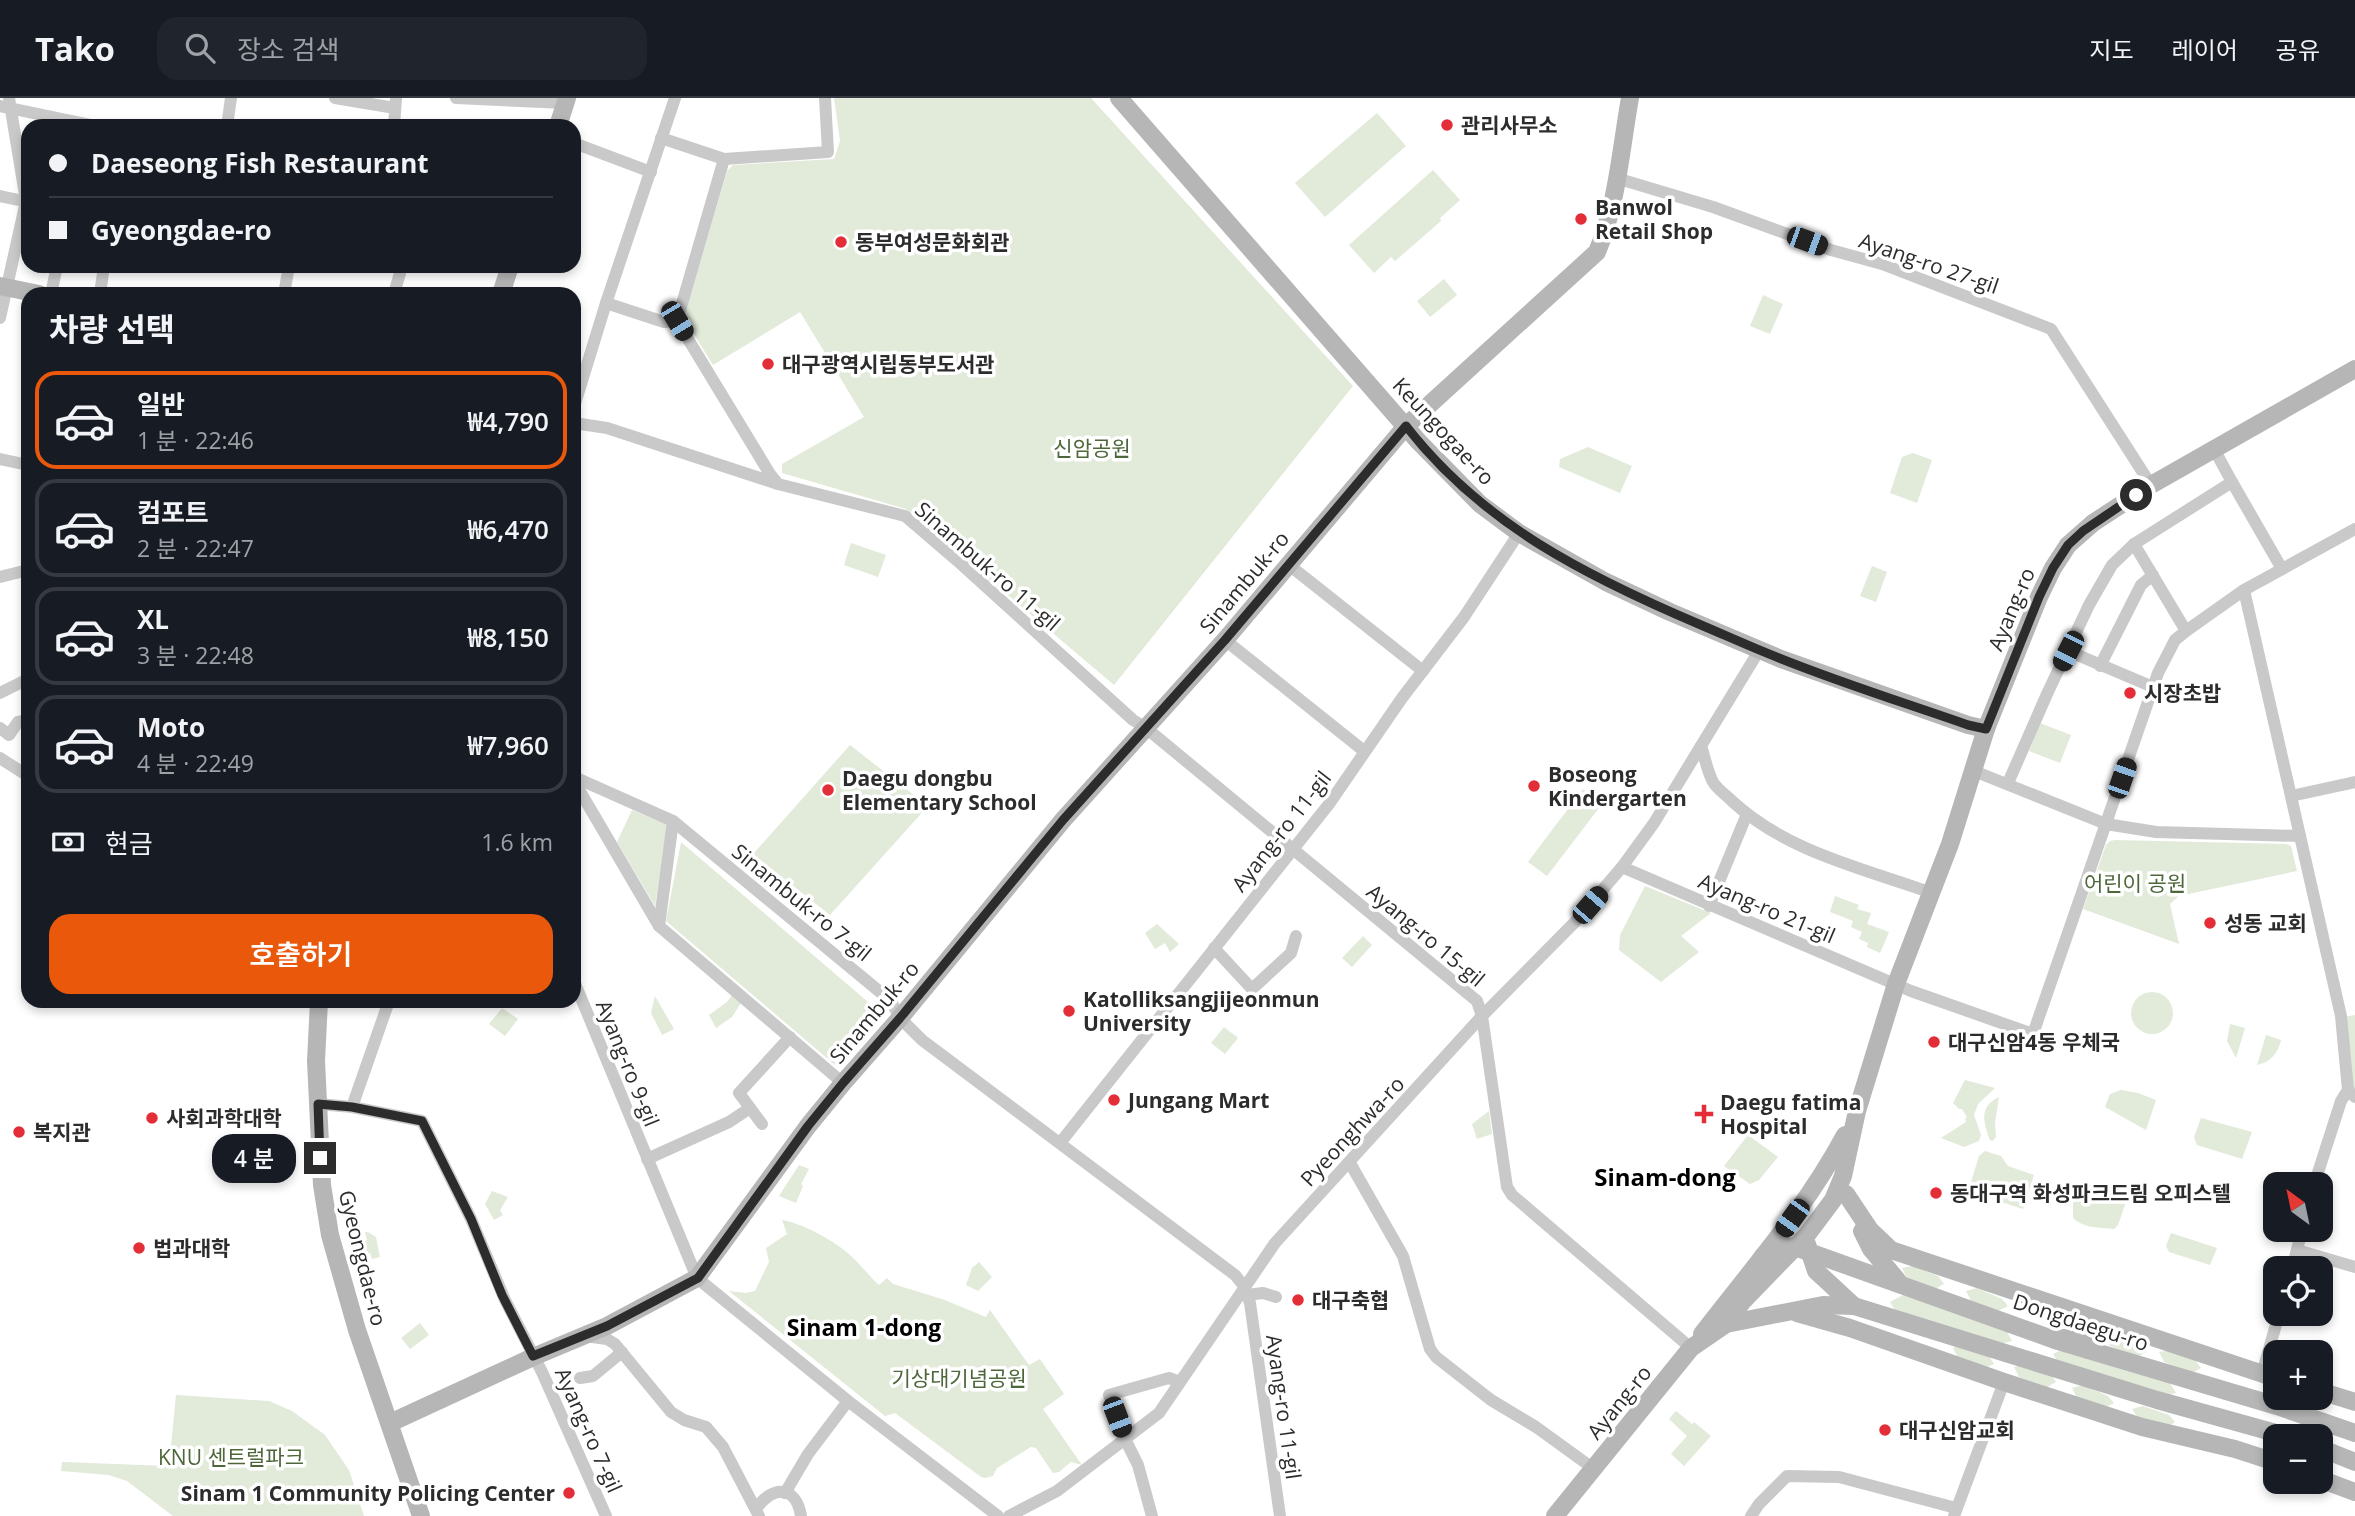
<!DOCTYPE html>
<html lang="ko">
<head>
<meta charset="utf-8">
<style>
	:root { --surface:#171b24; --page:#20242c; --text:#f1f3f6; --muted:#9ea1a6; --line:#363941; --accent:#ea580c }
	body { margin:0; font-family:"Open Sans","Noto Sans KR",sans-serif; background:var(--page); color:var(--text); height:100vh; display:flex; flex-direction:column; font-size:26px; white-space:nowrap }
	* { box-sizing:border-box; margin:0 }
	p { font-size:23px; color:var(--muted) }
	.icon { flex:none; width:38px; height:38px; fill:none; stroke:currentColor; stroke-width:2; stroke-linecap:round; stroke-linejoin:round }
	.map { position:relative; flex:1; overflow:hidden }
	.details { position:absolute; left:21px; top:189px; width:560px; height:721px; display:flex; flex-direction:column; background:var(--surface); border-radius:21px; box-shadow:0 4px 10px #0003 }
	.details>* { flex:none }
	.banner { position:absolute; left:21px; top:21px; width:560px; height:154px; border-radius:21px; box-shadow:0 4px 10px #0003; display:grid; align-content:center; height:154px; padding:0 28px; background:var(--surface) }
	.needle { width:46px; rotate:327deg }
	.controls { position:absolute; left:2263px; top:1074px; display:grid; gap:14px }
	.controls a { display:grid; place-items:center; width:70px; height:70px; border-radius:14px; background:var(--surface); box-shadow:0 4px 10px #0003; font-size:35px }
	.end { position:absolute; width:32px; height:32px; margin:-16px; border:9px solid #2c2c2c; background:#fff; box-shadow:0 0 0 4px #fff }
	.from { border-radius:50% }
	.bubble { position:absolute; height:49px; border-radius:21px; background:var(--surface); box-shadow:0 4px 10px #0003; font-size:23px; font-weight:600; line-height:49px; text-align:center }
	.car { position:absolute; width:21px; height:42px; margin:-21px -10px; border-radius:9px; box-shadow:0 0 5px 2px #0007; background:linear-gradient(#222 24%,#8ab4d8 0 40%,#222 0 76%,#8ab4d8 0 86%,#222 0) }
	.banner b { display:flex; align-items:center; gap:24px; height:66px; font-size:26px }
	.banner b+b { border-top:2px solid var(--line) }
	.banner i { width:18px; height:18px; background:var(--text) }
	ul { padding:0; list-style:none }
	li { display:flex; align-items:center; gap:21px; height:98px; margin:0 14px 10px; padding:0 14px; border:4px solid var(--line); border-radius:21px }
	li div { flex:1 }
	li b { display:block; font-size:26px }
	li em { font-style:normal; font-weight:600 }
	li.active { border-color:var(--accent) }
	li>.icon { width:63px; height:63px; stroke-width:1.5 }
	h2 { padding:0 28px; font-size:32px; line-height:84px }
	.pay { display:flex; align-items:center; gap:18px; height:77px; padding:0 28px; font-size:26px }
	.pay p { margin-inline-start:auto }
	.cta { display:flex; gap:14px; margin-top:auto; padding:14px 28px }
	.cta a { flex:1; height:80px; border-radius:21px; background:var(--accent); color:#fff; font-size:28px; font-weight:600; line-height:80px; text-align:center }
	header { display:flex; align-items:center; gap:42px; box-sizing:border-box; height:98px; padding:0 35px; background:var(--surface); border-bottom:2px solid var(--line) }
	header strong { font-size:33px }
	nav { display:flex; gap:38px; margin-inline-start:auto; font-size:24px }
	.search { width:490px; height:63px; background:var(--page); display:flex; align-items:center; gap:18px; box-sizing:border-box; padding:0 24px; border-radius:21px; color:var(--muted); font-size:26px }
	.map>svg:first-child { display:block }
</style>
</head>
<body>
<header>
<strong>Tako</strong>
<div class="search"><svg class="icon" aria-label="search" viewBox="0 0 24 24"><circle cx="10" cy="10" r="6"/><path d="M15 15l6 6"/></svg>장소 검색</div>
<nav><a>지도</a><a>레이어</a><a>공유</a></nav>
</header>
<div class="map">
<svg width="2355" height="1418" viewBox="0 0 2355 1418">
	<rect width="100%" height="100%" fill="#fff"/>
	<!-- green -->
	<g fill="#e2ead9">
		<polygon points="834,0 1091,0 1353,288 1114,587 906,411 782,375 782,366 864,319 800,214 713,267 684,220 727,73 733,67 834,61 840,43"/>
		<polygon points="1377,15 1406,48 1325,119 1295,85"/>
		<polygon points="1433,72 1460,102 1440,120 1441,123 1395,163 1391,159 1374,175 1349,147"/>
		<polygon points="1444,181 1457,197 1430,219 1417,203"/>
		<polygon points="1763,197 1783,206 1770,236 1750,228"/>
		<polygon points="1588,349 1632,368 1620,395 1559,369 1560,361"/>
		<polygon points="1913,355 1932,362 1917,405 1890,395 1902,359"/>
		<polygon points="851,445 886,457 878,479 844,467"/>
		<polygon points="1872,468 1887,474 1876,504 1860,498"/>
		<polygon points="2040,625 2071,637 2060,665 2029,653"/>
		<polygon points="850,647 928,708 830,817 753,756"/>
		<polygon points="1583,691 1602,706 1547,778 1528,764"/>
		<polygon points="632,712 668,727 655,808 617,744"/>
		<polygon points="2115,742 2286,746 2291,748 2297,773 2179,798 2170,806 2179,846 2083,811 2106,747 2110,743"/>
		<polygon points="681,744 875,910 874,921 835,967 666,823"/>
		<polygon points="1645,788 1711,815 1681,838 1699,854 1661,884 1619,852 1620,837"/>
		<polygon points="1835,798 1859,807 1857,811 1871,815 1867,826 1889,834 1880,855 1867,849 1868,845 1859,841 1862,834 1851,829 1853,823 1830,814"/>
		<polygon points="1157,826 1179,846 1170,854 1165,845 1155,851 1145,835"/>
		<polygon points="1363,838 1372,847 1352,869 1342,860"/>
		<circle cx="2152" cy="915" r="21"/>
		<polygon points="732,897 741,905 732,919 716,930 709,917 727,904"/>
		<polygon points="655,898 674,931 662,937 651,915"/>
		<polygon points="502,910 518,921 505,938 489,926"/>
		<polygon points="2355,917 2355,995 2350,991 2344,919"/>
		<polygon points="2230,926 2245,930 2236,960 2227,943"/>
		<polygon points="1224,929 1238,940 1225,956 1211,945"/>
		<path d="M2266,937L2281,942C2278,955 2271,964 2257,967Z"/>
		<polygon points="1965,982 1995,990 1978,1006 1974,1017 1981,1037 1979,1043 1964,1049 1941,1040 1966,1024 1965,1021 1967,1019 1962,1011 1959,1011 1953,1005"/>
		<polygon points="2121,992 2138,995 2156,1002 2146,1032 2105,1009 2110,996"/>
		<path d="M1999,999L1995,1025L1996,1039L1993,1043L1990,1042C1983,1024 1979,1008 1999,999Z"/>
		<polygon points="1489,1013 1492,1036 1477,1041 1472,1026"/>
		<polygon points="2201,1020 2252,1034 2242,1061 2197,1047 2194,1039"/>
		<polygon points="1748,1037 1778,1059 1759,1082 1750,1086 1724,1068"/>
		<polygon points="1985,1053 2001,1058 2008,1068 2034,1077 2023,1111 1992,1101 1995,1092 1971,1084 1979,1058"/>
		<polygon points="799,1067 809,1071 801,1086 803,1088 796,1105 779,1098"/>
		<path d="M2084,1085L2116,1095L2126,1104L2118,1127L2114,1131C2099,1129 2085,1131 2073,1120V1105L2081,1095L2078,1092V1088Z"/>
		<polygon points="492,1093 508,1099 500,1112 503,1117 494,1122 485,1106"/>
		<path d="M782,1122C802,1125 837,1144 851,1158C861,1167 869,1178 879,1187L887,1180L893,1186L942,1201L986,1219L990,1212L1029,1267L1040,1261L1064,1296L1043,1311L1082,1367L1071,1364L1059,1374L1053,1375L1036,1350L1031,1349L997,1370L993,1378L985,1380L981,1379L895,1315L885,1318L729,1193L746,1195L755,1193L769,1164L766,1150L787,1136Z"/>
		<polygon points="365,1134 368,1134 376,1139 380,1159 372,1161 370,1155 353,1159 351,1146 367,1142"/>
		<polygon points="2171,1135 2217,1150 2210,1167 2169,1154 2166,1148"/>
		<polygon points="979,1164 992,1179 978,1193 966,1187 972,1170"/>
		<polygon points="1913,1168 1938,1178 1944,1186 1935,1191 1907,1180 1902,1170"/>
		<polygon points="1977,1190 2002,1201 2008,1208 1998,1213 1971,1203 1966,1193"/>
		<polygon points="1903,1197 2005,1230 2012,1243 2000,1246 1896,1214 1890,1204"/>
		<polygon points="2047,1209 2072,1219 2078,1227 2069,1232 2041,1221 2036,1211"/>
		<polygon points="420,1225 429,1237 410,1251 401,1240"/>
		<polygon points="2116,1236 2141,1246 2147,1254 2137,1259 2110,1248 2105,1238"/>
		<polygon points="1963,1247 1989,1258 1994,1266 1985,1270 1958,1260 1953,1250"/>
		<polygon points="2066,1250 2169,1283 2176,1295 2164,1298 2060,1267 2053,1256"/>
		<polygon points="2170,1252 2195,1262 2201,1270 2192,1275 2164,1264 2159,1254"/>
		<polygon points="2025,1266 2051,1277 2056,1284 2047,1289 2019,1279 2014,1269"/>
		<polygon points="2083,1287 2108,1298 2114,1305 2104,1310 2077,1300 2072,1290"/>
		<polygon points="176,1297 269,1303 292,1313 325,1337 349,1372 364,1418 173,1418 127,1383 109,1377 61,1373 62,1364 169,1368"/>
		<polygon points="2143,1308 2169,1317 2175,1324 2166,1330 2138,1320 2132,1311"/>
		<polygon points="1676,1313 1692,1326 1694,1324 1711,1338 1684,1368 1671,1356 1687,1338 1669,1321"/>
	</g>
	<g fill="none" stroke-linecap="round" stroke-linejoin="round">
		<!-- street -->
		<g stroke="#c9c9c9" stroke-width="12">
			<polyline points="335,0 395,10"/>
			<polyline points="456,0 565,5"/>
			<polyline points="0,8 96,28"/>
			<polyline points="227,28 231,0"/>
			<polyline points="394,28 396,0"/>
			<polyline points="661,40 724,61"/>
			<polyline points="574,45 651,74"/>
			<polyline points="1616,80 1713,109 1831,152 1882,166 2051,231 2151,387"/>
			<polyline points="0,98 28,104"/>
			<polyline points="51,196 57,168"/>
			<polyline points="100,196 104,168"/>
			<polyline points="284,196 289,168"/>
			<polyline points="394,196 402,168"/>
			<polyline points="606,205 664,224 677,223"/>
			<polyline points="0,220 26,103 9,0"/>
			<polyline points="574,309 606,205 675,0"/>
			<polyline points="574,325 607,330 778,386 905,418 961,466 1133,622 1146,630 1477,903 1482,918 1507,1089 1512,1097 1691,1250"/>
			<polyline points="2214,351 2232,384"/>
			<polyline points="0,361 28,367"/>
			<polyline points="778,386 770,376 677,223 724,61 828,54 825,0"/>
			<polyline points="2134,446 2186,533"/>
			<polyline points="1289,467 1423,573"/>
			<polyline points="0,479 28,472"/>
			<polyline points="2244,492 2341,918 2348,992 2355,999"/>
			<polyline points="1225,542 1364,653"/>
			<polyline points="2068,553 2153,589"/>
			<polyline points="2100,568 2141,487 2153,477"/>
			<polyline points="0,595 28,581"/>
			<polyline points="0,630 9,637 18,624 28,622"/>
			<path d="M1701,648C1705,659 1707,673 1713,684C1717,691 1726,697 1732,703C1787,754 1862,770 1932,795"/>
			<polyline points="0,660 28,678"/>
			<polyline points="1974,673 2106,726 2156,734 2300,738"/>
			<polyline points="574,679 673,723 891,903 900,920 922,942 1235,1177 1244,1188 1250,1205 1280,1418"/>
			<polyline points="574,683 659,828 843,985"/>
			<polyline points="2008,685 2047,596 2089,507 2112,467 2134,446 2232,384 2282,471"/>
			<polyline points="2291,698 2355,684"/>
			<polyline points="1622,769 1911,893 2033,936 2158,575 2175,542 2186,533 2244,492 2355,431"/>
			<polyline points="1709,808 1747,716"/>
			<polyline points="659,828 673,723"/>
			<polyline points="1214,850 1252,891 1291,855 1296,838"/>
			<polyline points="574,883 697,1180 848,1303 998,1418"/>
			<polyline points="318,1006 352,1009 422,1023 471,1121 505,1202 542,1274 606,1418"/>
			<polyline points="352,1009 389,903"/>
			<polyline points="762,1026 739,995 790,939"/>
			<polyline points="1060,1045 1329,706 1402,600 1464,519 1519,435"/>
			<polyline points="647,1061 729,1024 750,1010"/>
			<polyline points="1350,1065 1403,1158 1430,1251 1436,1259 1491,1302 1536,1329 1594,1371"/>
			<polyline points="2314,1087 2341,1003 2348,992"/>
			<polyline points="2297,1152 2355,1169"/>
			<polyline points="2292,1171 2302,1132"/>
			<polyline points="1247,1197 1263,1195 1276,1199"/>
			<polyline points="584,1238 607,1241 615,1246 671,1314 684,1322 706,1329 723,1349 759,1418"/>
			<polyline points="2262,1276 2279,1216"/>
			<polyline points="580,1280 593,1278 622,1254"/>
			<polyline points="785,1395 808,1356 848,1303"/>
			<path d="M756,1411C772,1387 796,1387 801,1418"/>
			<polyline points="1009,1418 1057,1393 1159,1315 1275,1145 1482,918 1574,825 1622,769 1654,725 1760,551"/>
			<polyline points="1152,1418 1138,1367 1125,1341 1109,1297 1169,1280 1180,1284"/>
			<polyline points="1751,1418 1759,1406 1787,1378 1839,1379 1956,1410"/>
			<polyline points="1954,1418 2004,1284"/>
		</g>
		<!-- secondary -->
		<g stroke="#b6b6b6" stroke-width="18">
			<polyline points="1119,0 1419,344 1480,406 1519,435 1606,484 1670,514 1781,561 1968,627 1986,631"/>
			<polyline points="558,28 567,0"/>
			<polyline points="0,188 39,196"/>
			<polyline points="501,196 510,168"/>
			<polyline points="319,903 316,963 322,1087 330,1137 357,1232 421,1418"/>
			<polyline points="1846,1096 1870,1132 1891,1152 2275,1280"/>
			<polyline points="1862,1133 1871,1151 1898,1183"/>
			<polyline points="1807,1146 1816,1173 1854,1208"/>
			<polyline points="1763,1158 1785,1148 1795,1149 2055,1242 2277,1308 2355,1335"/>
			<polyline points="1797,1215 1850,1230 2004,1284 2142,1329 2235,1351 2275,1364"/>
			<polyline points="1726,1226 1823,1207 1854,1208 2157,1302 2290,1339"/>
			<path d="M1702,1236C1752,1171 1806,1110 1845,1037"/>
			<polyline points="2058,1241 2117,1230"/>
			<polyline points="2320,1293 2355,1304"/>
			<path d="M390,1325L533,1259L607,1228L697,1180L808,1028L843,985L900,920L1063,722L1225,542L1406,328L1597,154C1617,107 1621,50 1630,0"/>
			<polyline points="2320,1350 2355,1364"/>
			<polyline points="2320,1381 2355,1394"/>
			<polyline points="1555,1418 1691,1250 1726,1226 1743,1203 1806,1138 1833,1102 1843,1078 1857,1013 1896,886 1950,746 1986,631 2039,499 2053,470 2068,447 2093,425 2151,387 2355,271"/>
		</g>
	</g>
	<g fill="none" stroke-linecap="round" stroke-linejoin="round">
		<!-- route -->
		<path stroke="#2c2c2c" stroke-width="9" d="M320,1060L318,1006L352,1009L422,1023L471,1121L502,1197L533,1258L607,1228L698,1180L808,1028L843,985L900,920L1063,722L1225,542L1406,328C1483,427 1588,479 1701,527C1727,538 1753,550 1779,560C1841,585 1905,605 1968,627L1986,631L2039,499L2053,470L2068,447L2083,433L2136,397"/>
	</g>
	<!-- markers -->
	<g fill="#e32d37" stroke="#fff" stroke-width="2.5">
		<circle cx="1447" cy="27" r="7"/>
		<circle cx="1581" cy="121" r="7"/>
		<circle cx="841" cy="144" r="7"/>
		<circle cx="768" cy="266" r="7"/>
		<circle cx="2130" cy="595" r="7"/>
		<circle cx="1534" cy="688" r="7"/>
		<circle cx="828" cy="692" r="7"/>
		<circle cx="2210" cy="825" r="7"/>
		<circle cx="1069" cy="913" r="7"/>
		<circle cx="1934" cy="944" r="7"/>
		<circle cx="1114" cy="1002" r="7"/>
		<path d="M1700.5 1005.5h7v7h7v7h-7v7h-7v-7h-7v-7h7z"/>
		<circle cx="152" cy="1020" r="7"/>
		<circle cx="19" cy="1034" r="7"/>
		<circle cx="1936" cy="1095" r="7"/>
		<circle cx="139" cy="1150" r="7"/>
		<circle cx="1298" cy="1202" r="7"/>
		<circle cx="1885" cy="1332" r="7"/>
		<circle cx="569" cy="1395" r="7"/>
	</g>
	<g text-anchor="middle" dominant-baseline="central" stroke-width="7" stroke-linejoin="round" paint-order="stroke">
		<!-- poi labels -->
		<g font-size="21" font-weight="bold" fill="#2c2c2c" stroke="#fff" text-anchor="start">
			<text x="1461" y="27">관리사무소</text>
			<text x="1595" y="109">Banwol<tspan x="1595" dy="24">Retail Shop</tspan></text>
			<text x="855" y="144">동부여성문화회관</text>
			<text x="782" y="266">대구광역시립동부도서관</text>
			<text x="2144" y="595">시장초밥</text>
			<text x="1548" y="676">Boseong<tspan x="1548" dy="24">Kindergarten</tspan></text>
			<text x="842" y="680">Daegu dongbu<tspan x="842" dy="24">Elementary School</tspan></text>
			<text x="2224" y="825">성동 교회</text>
			<text x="1083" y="901">Katolliksangjijeonmun<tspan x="1083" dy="24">University</tspan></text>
			<text x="1948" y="944">대구신암4동 우체국</text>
			<text x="1128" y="1002">Jungang Mart</text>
			<text x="1720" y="1004">Daegu fatima<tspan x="1720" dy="24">Hospital</tspan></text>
			<text x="166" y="1020">사회과학대학</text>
			<text x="33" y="1034">복지관</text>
			<text x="1950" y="1095">동대구역 화성파크드림 오피스텔</text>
			<text x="153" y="1150">법과대학</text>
			<text x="1312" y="1202">대구축협</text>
			<text x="1899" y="1332">대구신암교회</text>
			<text x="555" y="1395" text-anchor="end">Sinam 1 Community Policing Center</text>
		</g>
		<!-- street labels -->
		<g font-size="21" fill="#2c2c2c" stroke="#fff">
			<text transform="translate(1929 165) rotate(19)">Ayang-ro 27-gil</text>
			<text transform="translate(1444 333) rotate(47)">Keungogae-ro</text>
			<text transform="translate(988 468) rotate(41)">Sinambuk-ro 11-gil</text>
			<text transform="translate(1244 484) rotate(-50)">Sinambuk-ro</text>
			<text transform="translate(2011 511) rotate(-67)">Ayang-ro</text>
			<text transform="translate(1281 733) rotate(-52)">Ayang-ro 11-gil</text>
			<text transform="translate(802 804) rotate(39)">Sinambuk-ro 7-gil</text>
			<text transform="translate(1767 810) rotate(23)">Ayang-ro 21-gil</text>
			<text transform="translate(1426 837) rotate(40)">Ayang-ro 15-gil</text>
			<text transform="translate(874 914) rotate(-50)">Sinambuk-ro</text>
			<text transform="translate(628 965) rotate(68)">Ayang-ro 9-gil</text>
			<text transform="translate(1352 1033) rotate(-47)">Pyeonghwa-ro</text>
			<text transform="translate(363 1160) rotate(76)">Gyeongdae-ro</text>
			<text transform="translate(2081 1224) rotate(18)">Dongdaegu-ro</text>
			<text transform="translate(1619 1304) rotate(-51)">Ayang-ro</text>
			<text transform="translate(1284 1309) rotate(82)">Ayang-ro 11-gil</text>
			<text transform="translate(589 1332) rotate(66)">Ayang-ro 7-gil</text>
		</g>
		<!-- park labels -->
		<g font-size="21" fill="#4e673a" stroke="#fff">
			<text x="1092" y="350">신암공원</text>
			<text x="2135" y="785">어린이 공원</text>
			<text x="959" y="1280">기상대기념공원</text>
			<text x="231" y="1359">KNU 센트럴파크</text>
		</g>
		<!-- neighbourhood labels -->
		<g font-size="23" font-weight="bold" fill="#000" stroke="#fff">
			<text x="864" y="1229">Sinam 1-dong</text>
		</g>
		<!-- quarter labels -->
		<g font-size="24" font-weight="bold" fill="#000" stroke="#fff">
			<text x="1665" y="1078">Sinam-dong</text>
		</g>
	</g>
</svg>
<div class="controls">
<a><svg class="needle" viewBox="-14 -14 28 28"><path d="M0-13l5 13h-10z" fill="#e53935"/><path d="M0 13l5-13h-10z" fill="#9ea1a6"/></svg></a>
<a><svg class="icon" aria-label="locate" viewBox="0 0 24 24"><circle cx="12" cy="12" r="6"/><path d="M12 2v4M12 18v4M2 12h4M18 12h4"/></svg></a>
<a>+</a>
<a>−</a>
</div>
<i class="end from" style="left:2136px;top:397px"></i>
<i class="end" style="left:320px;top:1060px"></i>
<div class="bubble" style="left:212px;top:1036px;width:84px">4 분</div>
<i class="car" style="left:1807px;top:143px;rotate:110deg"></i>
<i class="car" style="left:677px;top:223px;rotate:149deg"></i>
<i class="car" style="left:2068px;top:553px;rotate:207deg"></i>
<i class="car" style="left:2122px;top:680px;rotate:19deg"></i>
<i class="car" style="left:1590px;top:807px;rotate:41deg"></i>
<i class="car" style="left:1792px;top:1120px;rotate:216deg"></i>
<i class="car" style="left:1117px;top:1319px;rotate:159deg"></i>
<div class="banner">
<b><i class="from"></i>Daeseong Fish Restaurant</b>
<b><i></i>Gyeongdae-ro</b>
</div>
<section class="details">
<h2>차량 선택</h2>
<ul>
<li class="active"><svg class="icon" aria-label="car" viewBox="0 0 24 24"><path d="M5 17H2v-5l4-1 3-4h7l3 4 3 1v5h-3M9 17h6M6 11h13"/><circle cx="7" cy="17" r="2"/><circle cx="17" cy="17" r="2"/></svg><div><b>일반</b><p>1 분 · 22:46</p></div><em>₩4,790</em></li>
<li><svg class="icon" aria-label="car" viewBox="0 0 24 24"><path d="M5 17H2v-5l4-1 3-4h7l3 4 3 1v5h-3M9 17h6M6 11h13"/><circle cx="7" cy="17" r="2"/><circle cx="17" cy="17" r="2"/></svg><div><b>컴포트</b><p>2 분 · 22:47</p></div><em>₩6,470</em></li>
<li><svg class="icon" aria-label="car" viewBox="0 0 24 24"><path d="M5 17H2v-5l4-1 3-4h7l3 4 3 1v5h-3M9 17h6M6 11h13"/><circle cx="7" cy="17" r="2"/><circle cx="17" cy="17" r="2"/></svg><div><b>XL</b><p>3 분 · 22:48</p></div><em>₩8,150</em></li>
<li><svg class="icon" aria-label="car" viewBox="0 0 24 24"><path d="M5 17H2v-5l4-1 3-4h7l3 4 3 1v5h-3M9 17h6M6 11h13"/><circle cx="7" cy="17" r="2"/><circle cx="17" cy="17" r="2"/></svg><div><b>Moto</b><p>4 분 · 22:49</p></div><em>₩7,960</em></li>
</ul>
<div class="pay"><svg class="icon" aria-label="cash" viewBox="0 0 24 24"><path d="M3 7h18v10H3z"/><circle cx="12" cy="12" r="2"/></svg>현금<p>1.6 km</p></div>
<div class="cta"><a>호출하기</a></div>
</section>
</div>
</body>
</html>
